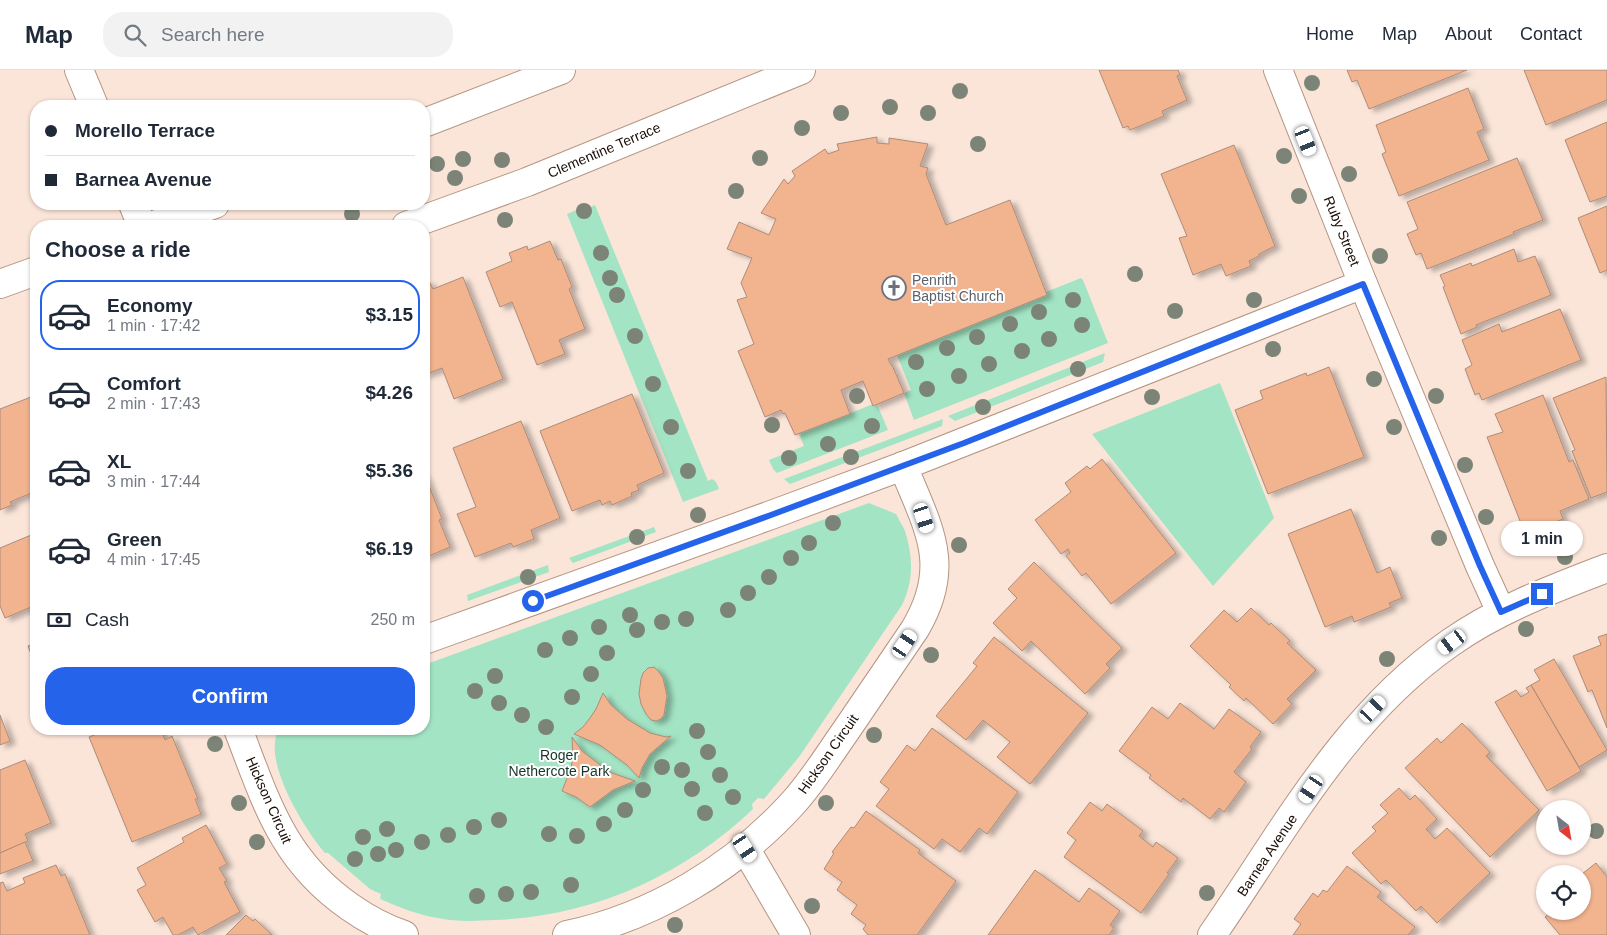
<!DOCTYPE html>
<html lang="en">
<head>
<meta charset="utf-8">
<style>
	:root { --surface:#fff; --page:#f2f2f3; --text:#1f2937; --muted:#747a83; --line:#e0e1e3; --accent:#2563eb }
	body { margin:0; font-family:Arial,sans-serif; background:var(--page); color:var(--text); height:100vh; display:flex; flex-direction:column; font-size:19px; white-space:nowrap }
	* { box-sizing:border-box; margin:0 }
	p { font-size:16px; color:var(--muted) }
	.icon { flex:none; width:28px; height:28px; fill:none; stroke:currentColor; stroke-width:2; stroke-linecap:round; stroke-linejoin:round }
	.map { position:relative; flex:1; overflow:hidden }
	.sheet { position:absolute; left:30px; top:150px; width:400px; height:515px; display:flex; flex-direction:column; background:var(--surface); border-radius:20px; box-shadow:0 1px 4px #0004 }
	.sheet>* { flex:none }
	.hud { position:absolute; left:30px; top:30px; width:400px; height:110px; border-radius:20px; box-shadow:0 1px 4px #0004; display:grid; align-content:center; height:110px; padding:0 15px; background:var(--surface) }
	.needle { width:32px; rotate:149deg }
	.buttons { position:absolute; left:1536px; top:730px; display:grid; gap:10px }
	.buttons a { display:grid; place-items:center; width:55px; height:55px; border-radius:50%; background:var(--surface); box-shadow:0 1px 4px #0004; font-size:25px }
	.end { position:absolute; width:22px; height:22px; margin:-11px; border:6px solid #2563eb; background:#fff; box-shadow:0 0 0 2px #fff }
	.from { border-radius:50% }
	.bubble { position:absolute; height:35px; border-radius:18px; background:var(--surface); box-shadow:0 1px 4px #0004; font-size:16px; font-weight:800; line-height:35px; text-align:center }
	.car { position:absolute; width:15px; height:30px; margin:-15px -8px; border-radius:6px; box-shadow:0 0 4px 1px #0007; background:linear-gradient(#fff 24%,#345 0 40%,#fff 0 76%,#345 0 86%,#fff 0) }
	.hud b { display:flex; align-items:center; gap:18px; height:48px; font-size:19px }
	.hud b+b { border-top:1px solid var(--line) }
	.hud i { width:12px; height:12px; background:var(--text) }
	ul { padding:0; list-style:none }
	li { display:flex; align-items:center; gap:15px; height:70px; margin:0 10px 8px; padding:0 5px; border:2px solid transparent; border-radius:20px }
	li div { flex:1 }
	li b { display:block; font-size:19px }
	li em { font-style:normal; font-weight:800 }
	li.selected { border-color:var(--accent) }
	li>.icon { width:45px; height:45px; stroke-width:1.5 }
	h2 { padding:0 15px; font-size:22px; line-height:60px }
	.pay { display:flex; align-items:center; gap:12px; height:55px; padding:0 15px; font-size:19px }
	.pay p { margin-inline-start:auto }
	.button { display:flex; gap:10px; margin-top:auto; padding:10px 15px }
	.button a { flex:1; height:58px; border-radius:20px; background:var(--accent); color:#fff; font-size:20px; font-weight:800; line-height:58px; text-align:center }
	header { display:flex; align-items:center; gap:30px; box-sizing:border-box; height:70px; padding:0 25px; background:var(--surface); border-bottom:1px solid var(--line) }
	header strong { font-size:24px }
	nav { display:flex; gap:28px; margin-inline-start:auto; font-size:18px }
	.search { width:350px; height:45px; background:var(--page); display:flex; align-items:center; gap:12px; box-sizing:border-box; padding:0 18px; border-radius:20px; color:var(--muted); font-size:19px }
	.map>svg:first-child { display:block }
</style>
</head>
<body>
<header>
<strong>Map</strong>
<div class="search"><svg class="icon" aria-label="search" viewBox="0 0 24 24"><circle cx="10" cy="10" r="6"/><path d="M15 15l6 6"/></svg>Search here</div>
<nav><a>Home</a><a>Map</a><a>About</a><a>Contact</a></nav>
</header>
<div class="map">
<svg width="1607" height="865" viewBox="0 0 1607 865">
	<defs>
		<filter id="shadow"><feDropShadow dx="5.5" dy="3" stdDeviation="2.5" flood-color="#0004"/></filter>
	</defs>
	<rect width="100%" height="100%" fill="#fbe5d9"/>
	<!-- green -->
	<g fill="#a3e4c4">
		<polygon points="587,135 588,138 595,135 708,411 712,409 716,412 719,419 683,432 567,144"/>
		<polygon points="1081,208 1083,210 1108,273 914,350 904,323 911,320 897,285 1047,225 1046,222"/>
		<polygon points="1105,283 1103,292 955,351 948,346"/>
		<polygon points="1220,313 1274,448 1213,516 1092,364"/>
		<polygon points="873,334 873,336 877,334 888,360 777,403 773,399 769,390 804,376 799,364"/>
		<polygon points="943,349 942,356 790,414 784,409"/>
		<path d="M869,433L896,444C899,450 903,456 905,461C913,486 914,510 902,535L799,687L764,729L758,728L752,734L753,739C683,806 591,847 494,850C475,851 457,852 438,848C418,845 399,837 380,829L381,824L370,819L328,783H325C304,759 261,689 279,659H424V595Z"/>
		<polygon points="654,457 656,462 573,493 569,488"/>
		<polygon points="548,495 549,502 468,531 467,525"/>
	</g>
	<!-- building -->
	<g fill="#f2b38f" stroke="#ad8c79" filter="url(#shadow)">
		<polygon points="1099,0 1178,0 1180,5 1177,6 1187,30 1162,41 1164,46 1130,60 1128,56 1123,58"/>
		<polygon points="1347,0 1467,0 1369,39 1357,10 1352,12"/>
		<polygon points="1524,0 1607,0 1607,30 1546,55"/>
		<polygon points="1468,18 1484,59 1477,62 1489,90 1399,126 1382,84 1386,82 1376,55"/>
		<polygon points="1607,52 1607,126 1590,132 1565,70"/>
		<polygon points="877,67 877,73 889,74 889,68 928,74 920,96 928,98 926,104 946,155 1010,130 1047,225 888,289 891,295 892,295 904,323 873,336 863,311 841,320 850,344 795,365 785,343 783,344 781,340 765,347 738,281 754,274 737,230 747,227 741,213 752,188 727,179 739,152 769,165 776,149 761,143 784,109 788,114 795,106 792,101 825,79 828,84 839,80 837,74"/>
		<polygon points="1234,75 1275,176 1259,184 1259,186 1249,191 1251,196 1226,206 1221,194 1193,205 1179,168 1187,166 1161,104"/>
		<polygon points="1517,88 1543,150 1513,162 1514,164 1427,199 1421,183 1416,185 1407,164 1418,159 1407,132"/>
		<polygon points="1607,136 1607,200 1600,203 1578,148"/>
		<polygon points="550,171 558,190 561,189 572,217 569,219 585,259 559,270 565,284 537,295 512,232 500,237 486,202 512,191 509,183 527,176 528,180"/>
		<polygon points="1514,179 1518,192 1535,186 1551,225 1476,255 1477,257 1461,264 1443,217 1445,216 1440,205 1471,193 1472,196"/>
		<polygon points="463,207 503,309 454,329 442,298 424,305 424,213 429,211 433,219"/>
		<polygon points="1560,239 1581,290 1482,330 1479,323 1475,325 1465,299 1472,295 1462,270 1499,254 1502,262"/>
		<polygon points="1329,297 1364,387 1268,424 1235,340 1263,329 1260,321 1306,303 1307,306"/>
		<polygon points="1606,307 1607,422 1591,428 1572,381 1575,380 1553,328"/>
		<polygon points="632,324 664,403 637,415 639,420 631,423 632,426 612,435 610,431 602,435 600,430 572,441 540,361"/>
		<polygon points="1543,325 1569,392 1573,390 1589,429 1560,441 1563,449 1546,456 1545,453 1524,461 1487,367 1503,362 1495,344"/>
		<polygon points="31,327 36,339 36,421 10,432 12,435 0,440 0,339"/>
		<polygon points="521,351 560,448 531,460 534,469 513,477 511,473 475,487 457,444 476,437 453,378"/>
		<polygon points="1102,389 1176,483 1111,534 1086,503 1082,506 1066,486 1070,483 1068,479 1061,484 1035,450 1071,422 1065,413 1087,396 1090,399"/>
		<polygon points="424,403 442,449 439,450 450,477 424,488"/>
		<polygon points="1351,439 1377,503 1390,497 1402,528 1389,533 1391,537 1354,552 1352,546 1325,557 1288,464"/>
		<polygon points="36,463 36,535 5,548 0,536 0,478"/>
		<polygon points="1034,492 1122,578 1106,594 1110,598 1085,624 1031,571 1022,581 993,553 1017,528 1008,519"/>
		<polygon points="1251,538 1269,555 1271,553 1290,571 1287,573 1316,600 1287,629 1292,634 1273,654 1246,628 1244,631 1229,617 1231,615 1190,576 1224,540 1237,552"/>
		<polygon points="1607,564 1607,658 1592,620 1588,622 1573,586 1601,575 1598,567"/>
		<polygon points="994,567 1088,643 1030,714 997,687 1010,672 983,650 966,670 936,646 977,596 973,593"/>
		<polygon points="36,573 36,597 28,576"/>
		<polygon points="1554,589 1607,680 1579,697 1531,615 1540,610 1534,600"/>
		<polygon points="654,597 659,602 663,608 667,626 664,645 661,649 656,651 651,650 646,644 641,634 639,624 641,609 643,603 648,598"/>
		<polygon points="1531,615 1581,701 1547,721 1495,632 1516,620 1521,627 1529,622 1526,618"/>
		<polygon points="603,623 611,635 627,649 650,663 666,667 671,666 650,684 642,698 639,708 627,695 600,675 574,664 583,657 590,648 596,639"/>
		<polygon points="1180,633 1214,659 1229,639 1261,662 1250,677 1252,679 1234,702 1246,712 1224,742 1219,738 1210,749 1183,728 1181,732 1149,708 1151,705 1119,681 1152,637 1168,649"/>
		<polygon points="0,645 10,671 0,675"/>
		<polygon points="1462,653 1490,682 1486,686 1539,740 1490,787 1405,698 1437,668 1441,673"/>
		<polygon points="932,658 1018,722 987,764 979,758 960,782 942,769 934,779 876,736 889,719 880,712 907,675 915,681"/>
		<polygon points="109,659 161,659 165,670 172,666 198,729 195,729 201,744 132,772 89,667"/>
		<polygon points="572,667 582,681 604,698 612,703 635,711 613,720 590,737 576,727 562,721 571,698 573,687"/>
		<polygon points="25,690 51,753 25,764 28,771 0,783 0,700"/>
		<polygon points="1399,718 1410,730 1415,725 1437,749 1426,759 1435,769 1447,758 1490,803 1437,853 1421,836 1416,841 1386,810 1381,814 1352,783 1376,761 1372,757 1388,743 1380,735"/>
		<polygon points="1090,732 1102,741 1107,734 1143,761 1139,766 1153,777 1156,772 1178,788 1167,803 1169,804 1141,843 1064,787 1076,770 1067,763"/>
		<polygon points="866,741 920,780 918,783 956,811 917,865 868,865 863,859 866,855 851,844 857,835 837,820 842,812 824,799 834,783 832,782 851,757 854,758"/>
		<polygon points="206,755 227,794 219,798 227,811 224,812 240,842 198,865 193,857 178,865 173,865 163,847 155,852 137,820 146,815 137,798 184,772 182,768"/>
		<polygon points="25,772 33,791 0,804 0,783"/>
		<polygon points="1596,793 1607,807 1607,865 1560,865 1545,847 1552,841 1582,841 1582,804"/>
		<polygon points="56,795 61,806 65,804 90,865 0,865 0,813 3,812 7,821 25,813 23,808"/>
		<polygon points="1347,796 1381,822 1377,827 1415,857 1408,865 1293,865 1301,854 1294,849 1313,823 1318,827 1323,820 1327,822"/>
		<polygon points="1035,800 1079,832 1089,818 1120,841 1110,855 1114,858 1109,865 988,865"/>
		<polygon points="246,845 253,851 255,849 272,865 226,865"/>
	</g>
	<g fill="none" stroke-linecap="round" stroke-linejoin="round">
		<!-- street casing -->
		<g stroke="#b59481" stroke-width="30">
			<g id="street">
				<polyline points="79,0 94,36"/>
				<polyline points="1278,0 1363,214 1480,496 1501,542"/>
				<polyline points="424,53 561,0"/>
				<polyline points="133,134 142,156"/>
				<polyline points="151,156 215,134"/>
				<polyline points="406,156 527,112 801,0"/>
				<polyline points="0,214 36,201"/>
				<polyline points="424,570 771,445 903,396 1363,214"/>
				<path d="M238,659C266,731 282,790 350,837C367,849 384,858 404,865"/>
				<polyline points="745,778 796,865"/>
				<path d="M567,865C653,847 734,798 793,733C813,711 828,686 845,662C868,628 892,593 915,559C953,495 928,458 903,396"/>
				<path d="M1212,865C1284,761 1344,647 1450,573C1498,539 1553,519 1607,498"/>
			</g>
		</g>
		<!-- street -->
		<use href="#street" stroke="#fff" stroke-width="28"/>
	</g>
	<!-- trees -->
	<g fill="#7c8477">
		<circle cx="1312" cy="13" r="8"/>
		<circle cx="960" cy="21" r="8"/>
		<circle cx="890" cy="37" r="8"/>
		<circle cx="841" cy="43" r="8"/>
		<circle cx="928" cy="43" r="8"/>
		<circle cx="802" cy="58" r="8"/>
		<circle cx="978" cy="74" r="8"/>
		<circle cx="1284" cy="86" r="8"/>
		<circle cx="760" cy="88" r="8"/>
		<circle cx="463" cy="89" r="8"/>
		<circle cx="502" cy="90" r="8"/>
		<circle cx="437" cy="94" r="8"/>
		<circle cx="1349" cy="104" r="8"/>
		<circle cx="455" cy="108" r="8"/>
		<circle cx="736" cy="121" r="8"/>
		<circle cx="1299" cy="126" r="8"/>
		<circle cx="584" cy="141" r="8"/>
		<circle cx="352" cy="144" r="8"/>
		<circle cx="505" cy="150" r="8"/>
		<circle cx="601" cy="183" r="8"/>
		<circle cx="1380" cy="186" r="8"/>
		<circle cx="1135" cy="204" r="8"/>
		<circle cx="610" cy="208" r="8"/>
		<circle cx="617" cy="225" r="8"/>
		<circle cx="1073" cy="230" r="8"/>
		<circle cx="1254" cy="230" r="8"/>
		<circle cx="1175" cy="241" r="8"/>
		<circle cx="1039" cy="242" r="8"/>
		<circle cx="1010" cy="254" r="8"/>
		<circle cx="1082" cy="255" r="8"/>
		<circle cx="635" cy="266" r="8"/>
		<circle cx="977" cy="267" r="8"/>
		<circle cx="1049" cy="269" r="8"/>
		<circle cx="947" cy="278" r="8"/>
		<circle cx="1273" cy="279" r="8"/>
		<circle cx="1022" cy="281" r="8"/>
		<circle cx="916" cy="292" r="8"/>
		<circle cx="989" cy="294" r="8"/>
		<circle cx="1078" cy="299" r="8"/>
		<circle cx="959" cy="306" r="8"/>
		<circle cx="1374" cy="309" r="8"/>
		<circle cx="653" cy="314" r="8"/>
		<circle cx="927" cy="319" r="8"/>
		<circle cx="857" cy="326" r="8"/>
		<circle cx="1436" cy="326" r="8"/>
		<circle cx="1152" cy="327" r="8"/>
		<circle cx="983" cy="337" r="8"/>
		<circle cx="772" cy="355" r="8"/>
		<circle cx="872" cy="356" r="8"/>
		<circle cx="671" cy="357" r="8"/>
		<circle cx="1394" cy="357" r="8"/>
		<circle cx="828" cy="374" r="8"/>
		<circle cx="851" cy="387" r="8"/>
		<circle cx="789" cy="388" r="8"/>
		<circle cx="1465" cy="395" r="8"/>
		<circle cx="688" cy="401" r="8"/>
		<circle cx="698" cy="445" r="8"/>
		<circle cx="1486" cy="447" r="8"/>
		<circle cx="833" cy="453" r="8"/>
		<circle cx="637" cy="467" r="8"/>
		<circle cx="1439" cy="468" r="8"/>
		<circle cx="809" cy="473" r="8"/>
		<circle cx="959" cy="475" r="8"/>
		<circle cx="1565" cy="487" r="8"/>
		<circle cx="791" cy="488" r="8"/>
		<circle cx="528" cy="507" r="8"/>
		<circle cx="769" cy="507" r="8"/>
		<circle cx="748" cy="523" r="8"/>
		<circle cx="728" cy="540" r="8"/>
		<circle cx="630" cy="545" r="8"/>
		<circle cx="686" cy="549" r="8"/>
		<circle cx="662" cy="552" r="8"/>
		<circle cx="599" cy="557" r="8"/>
		<circle cx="1526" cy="559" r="8"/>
		<circle cx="637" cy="560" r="8"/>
		<circle cx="570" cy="568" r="8"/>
		<circle cx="545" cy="580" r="8"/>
		<circle cx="607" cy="583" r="8"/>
		<circle cx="931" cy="585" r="8"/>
		<circle cx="1387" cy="589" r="8"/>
		<circle cx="591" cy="604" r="8"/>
		<circle cx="495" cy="606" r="8"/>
		<circle cx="475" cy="621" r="8"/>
		<circle cx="572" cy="627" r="8"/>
		<circle cx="499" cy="633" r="8"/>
		<circle cx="522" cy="645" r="8"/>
		<circle cx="546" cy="657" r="8"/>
		<circle cx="697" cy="661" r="8"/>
		<circle cx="874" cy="665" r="8"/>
		<circle cx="215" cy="674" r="8"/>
		<circle cx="708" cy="682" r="8"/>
		<circle cx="662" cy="697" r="8"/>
		<circle cx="682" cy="700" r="8"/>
		<circle cx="720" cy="705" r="8"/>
		<circle cx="692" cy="719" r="8"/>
		<circle cx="643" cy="720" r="8"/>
		<circle cx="733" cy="727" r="8"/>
		<circle cx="239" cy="733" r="8"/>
		<circle cx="826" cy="733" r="8"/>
		<circle cx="625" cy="740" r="8"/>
		<circle cx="705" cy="743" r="8"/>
		<circle cx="499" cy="750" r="8"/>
		<circle cx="604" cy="754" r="8"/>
		<circle cx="474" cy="757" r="8"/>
		<circle cx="387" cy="759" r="8"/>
		<circle cx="1596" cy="761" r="8"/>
		<circle cx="549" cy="764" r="8"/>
		<circle cx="448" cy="765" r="8"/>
		<circle cx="577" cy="766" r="8"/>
		<circle cx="363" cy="767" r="8"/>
		<circle cx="257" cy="772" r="8"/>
		<circle cx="422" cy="772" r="8"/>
		<circle cx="396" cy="780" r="8"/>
		<circle cx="378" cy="784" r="8"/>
		<circle cx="355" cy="789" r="8"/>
		<circle cx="571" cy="815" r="8"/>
		<circle cx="531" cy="822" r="8"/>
		<circle cx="1207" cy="823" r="8"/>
		<circle cx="506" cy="824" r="8"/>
		<circle cx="477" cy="826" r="8"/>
		<circle cx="812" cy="836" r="8"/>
		<circle cx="675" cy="855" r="8"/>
	</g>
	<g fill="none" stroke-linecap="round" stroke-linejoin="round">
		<!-- route -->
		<polyline stroke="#2563eb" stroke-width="6" points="533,531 771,445 964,373 1363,214 1480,496 1501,542 1542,524"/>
	</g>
	<!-- icons -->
	<defs>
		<g id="church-ring" transform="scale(1.25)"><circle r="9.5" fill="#fff" stroke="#6b7280" stroke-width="1.5"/><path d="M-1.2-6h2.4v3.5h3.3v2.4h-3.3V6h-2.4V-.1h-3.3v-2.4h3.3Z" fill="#6b7280"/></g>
	</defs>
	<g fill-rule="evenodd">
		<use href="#church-ring" x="894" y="218"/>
	</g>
	<g text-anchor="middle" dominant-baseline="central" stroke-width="4" stroke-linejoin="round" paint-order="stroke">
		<!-- street labels -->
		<g font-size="14" fill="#1a0e07" stroke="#fff">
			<text transform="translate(604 80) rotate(-23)">Clementine Terrace</text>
			<text transform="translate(1342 161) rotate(68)">Ruby Street</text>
			<text transform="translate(828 684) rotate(-55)">Hickson Circuit</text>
			<text transform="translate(269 730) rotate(66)">Hickson Circuit</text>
			<text transform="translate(1267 785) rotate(-56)">Barnea Avenue</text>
		</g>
		<!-- worship labels -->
		<g font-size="14" fill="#5b616d" stroke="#fff" text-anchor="start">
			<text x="912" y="210">Penrith<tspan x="912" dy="16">Baptist Church</tspan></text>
		</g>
		<!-- park labels -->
		<g font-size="14" fill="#143527" stroke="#fff">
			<text x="559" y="685">Roger<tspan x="559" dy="16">Nethercote Park</tspan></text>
		</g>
	</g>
</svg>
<div class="buttons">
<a><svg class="needle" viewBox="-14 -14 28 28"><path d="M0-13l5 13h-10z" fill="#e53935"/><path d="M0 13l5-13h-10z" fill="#747a83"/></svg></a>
<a><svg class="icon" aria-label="locate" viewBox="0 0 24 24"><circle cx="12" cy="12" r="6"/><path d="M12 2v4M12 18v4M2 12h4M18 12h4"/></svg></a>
</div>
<i class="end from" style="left:533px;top:531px"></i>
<i class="end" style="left:1542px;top:524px"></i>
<div class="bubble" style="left:1501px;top:451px;width:82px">1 min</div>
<i class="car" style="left:1306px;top:71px;rotate:158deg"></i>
<i class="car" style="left:924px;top:448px;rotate:162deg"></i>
<i class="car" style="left:1452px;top:572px;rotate:234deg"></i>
<i class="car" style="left:905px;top:574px;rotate:34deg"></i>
<i class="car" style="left:1373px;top:639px;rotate:43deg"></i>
<i class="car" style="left:1311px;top:719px;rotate:214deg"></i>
<i class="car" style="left:745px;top:778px;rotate:147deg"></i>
<div class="hud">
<b><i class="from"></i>Morello Terrace</b>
<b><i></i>Barnea Avenue</b>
</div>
<section class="sheet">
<h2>Choose a ride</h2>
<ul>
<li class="selected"><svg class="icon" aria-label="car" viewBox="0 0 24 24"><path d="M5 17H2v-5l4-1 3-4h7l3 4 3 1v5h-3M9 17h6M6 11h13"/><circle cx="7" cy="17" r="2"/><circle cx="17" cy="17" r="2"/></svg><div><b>Economy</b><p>1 min · 17:42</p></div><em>$3.15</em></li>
<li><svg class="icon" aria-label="car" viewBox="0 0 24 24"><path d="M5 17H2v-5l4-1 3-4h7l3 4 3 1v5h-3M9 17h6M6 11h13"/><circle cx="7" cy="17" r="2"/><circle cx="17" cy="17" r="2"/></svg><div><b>Comfort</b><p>2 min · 17:43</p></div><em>$4.26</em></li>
<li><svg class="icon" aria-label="car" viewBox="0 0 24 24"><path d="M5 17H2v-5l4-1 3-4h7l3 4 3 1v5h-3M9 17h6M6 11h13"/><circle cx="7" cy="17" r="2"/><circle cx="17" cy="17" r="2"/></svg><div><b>XL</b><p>3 min · 17:44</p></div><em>$5.36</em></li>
<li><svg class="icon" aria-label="car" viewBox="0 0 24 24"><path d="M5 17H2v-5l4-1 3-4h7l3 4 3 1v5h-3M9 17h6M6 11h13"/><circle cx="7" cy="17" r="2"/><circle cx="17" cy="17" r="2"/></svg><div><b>Green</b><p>4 min · 17:45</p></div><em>$6.19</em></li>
</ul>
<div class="pay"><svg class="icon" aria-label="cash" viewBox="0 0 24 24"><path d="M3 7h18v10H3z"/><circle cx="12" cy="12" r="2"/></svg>Cash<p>250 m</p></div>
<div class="button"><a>Confirm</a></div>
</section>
</div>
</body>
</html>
